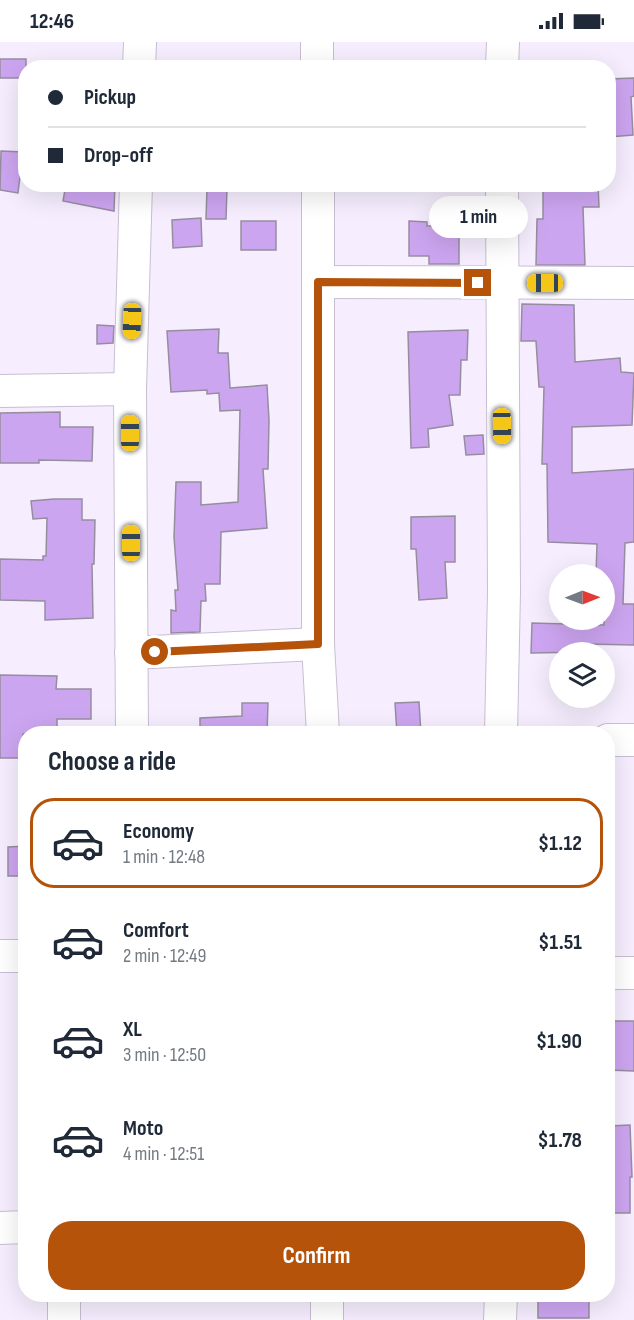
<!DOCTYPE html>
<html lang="en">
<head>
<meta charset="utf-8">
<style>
	:root { --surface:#fff; --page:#f2f2f3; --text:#1f2937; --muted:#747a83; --line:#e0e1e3; --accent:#b45309 }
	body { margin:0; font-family:"Sofia Sans Condensed",sans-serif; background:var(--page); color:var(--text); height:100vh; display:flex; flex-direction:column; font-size:22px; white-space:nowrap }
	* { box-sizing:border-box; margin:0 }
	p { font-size:20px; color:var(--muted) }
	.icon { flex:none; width:33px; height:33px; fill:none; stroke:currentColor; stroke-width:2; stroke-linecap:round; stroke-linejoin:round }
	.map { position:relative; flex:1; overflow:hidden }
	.sheet { position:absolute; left:18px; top:684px; width:597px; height:576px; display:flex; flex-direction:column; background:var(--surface); border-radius:24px; box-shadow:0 6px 24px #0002 }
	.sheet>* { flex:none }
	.guide { position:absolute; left:18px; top:18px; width:598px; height:132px; border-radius:24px; box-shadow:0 6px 24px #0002; display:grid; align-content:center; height:132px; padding:0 30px; background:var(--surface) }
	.needle { width:39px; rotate:89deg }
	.fabs { position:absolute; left:549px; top:522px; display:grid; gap:12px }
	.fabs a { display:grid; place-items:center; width:66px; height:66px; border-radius:50%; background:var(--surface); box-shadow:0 6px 24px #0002; font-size:30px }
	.end { position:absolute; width:27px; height:27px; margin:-14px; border:8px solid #b45309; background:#fff; box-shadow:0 0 0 3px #fff }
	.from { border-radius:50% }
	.bubble { position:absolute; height:42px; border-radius:21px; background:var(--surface); box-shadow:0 6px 24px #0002; font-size:20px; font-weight:700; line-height:42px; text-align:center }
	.car { position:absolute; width:18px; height:36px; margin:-18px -9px; border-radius:8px; box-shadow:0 0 4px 2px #0007; background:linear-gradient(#f5c518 24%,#345 0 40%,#f5c518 0 76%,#345 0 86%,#f5c518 0) }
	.guide b { display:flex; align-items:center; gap:21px; height:57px; font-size:22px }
	.guide b+b { border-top:2px solid var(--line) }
	.guide i { width:15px; height:15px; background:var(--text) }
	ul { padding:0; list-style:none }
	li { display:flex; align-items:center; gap:18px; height:90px; margin:0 12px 9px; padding:0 18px; border:3px solid transparent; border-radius:24px }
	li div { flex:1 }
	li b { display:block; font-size:22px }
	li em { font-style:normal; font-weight:700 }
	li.on { border-color:var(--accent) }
	li>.icon { width:54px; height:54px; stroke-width:1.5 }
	h2 { padding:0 30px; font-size:27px; line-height:72px }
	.button { display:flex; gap:12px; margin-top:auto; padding:12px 30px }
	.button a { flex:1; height:69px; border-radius:24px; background:var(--accent); color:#fff; font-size:24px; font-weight:700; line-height:69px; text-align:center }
	.status { display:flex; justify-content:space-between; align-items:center; height:42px; padding:0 30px; background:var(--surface); direction:ltr }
	.status svg { height:16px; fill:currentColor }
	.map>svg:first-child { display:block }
</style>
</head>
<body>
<div class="status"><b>12:46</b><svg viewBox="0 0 49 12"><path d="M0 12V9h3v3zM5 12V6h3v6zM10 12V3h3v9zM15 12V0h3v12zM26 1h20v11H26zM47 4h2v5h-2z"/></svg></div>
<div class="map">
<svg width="634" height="1278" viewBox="0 0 634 1278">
	<rect width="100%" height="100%" fill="#f6eefe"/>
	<!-- building -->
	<g fill="#cca5f0" stroke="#968d9f" stroke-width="1.5">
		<rect x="0" y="17" width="26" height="19"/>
		<polygon points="634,36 634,54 631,55 633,93 609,95 609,37"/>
		<polygon points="1,109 23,110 18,151 0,148"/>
		<polygon points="66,142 115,142 114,169 63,159"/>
		<polygon points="543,142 598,142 599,165 583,165 585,223 536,223 537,177 543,177"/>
		<polygon points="207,146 227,147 226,177 206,177"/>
		<polygon points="201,176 202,204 173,206 172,178"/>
		<rect x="241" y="179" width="35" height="29"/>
		<polygon points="409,179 427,180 427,184 459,183 459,222 429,222 429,214 409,214"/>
		<polygon points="522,262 574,263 575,320 620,316 621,330 634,331 632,383 572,385 572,431 634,427 634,500 625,501 623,562 634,562 634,603 586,602 586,610 531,611 532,581 604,583 604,532 596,532 597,502 548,500 547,422 542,422 544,345 539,345 536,299 521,299"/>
		<polygon points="97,283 114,284 113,301 97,302"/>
		<polygon points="219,287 218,311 228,311 230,346 267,343 269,378 268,427 263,427 267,486 221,490 220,542 205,542 206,559 201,559 200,590 171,591 171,568 176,569 175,548 178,548 174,495 176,440 201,440 201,463 238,460 240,368 220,369 219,351 207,352 207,348 171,350 167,289"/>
		<polygon points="468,288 467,318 461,318 460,353 449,353 453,383 428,387 429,405 411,406 408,290"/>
		<polygon points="60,370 60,385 93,385 92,419 39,418 39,421 0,421 0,371"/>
		<polygon points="483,393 484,412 466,413 464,394"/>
		<polygon points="54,457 82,457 82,478 95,478 94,522 92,522 93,576 45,578 45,559 0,558 0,517 43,518 43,514 46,514 47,476 33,477 31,459"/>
		<polygon points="455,474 455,520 445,520 447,556 419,558 416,507 411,507 411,475"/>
		<polygon points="0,633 57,634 56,647 91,647 91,677 57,677 57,692 23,692 23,716 0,716"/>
		<polygon points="419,660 421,692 397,692 395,661"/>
		<polygon points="242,661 268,661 267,692 200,692 200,676 242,674"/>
		<polygon points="26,804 26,834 8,834 8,805"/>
		<polygon points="608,979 634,979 634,1029 608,1028"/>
		<polygon points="630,1083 632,1135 630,1135 630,1171 610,1171 610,1145 608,1146 608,1084"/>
		<rect x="538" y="1252" width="51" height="24"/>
	</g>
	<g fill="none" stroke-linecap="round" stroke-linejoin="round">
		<!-- minor casing -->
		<g stroke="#c8bed2" stroke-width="34">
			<g id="minor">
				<polyline points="317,0 317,26"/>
				<polyline points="139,26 140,0"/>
				<polyline points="502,26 503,0"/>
				<polyline points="318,142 318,602 323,692"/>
				<polyline points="318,240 634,241"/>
				<polyline points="0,349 130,347"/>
				<polyline points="131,611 318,602"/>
				<polyline points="132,692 130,347 136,142"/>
				<polyline points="501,692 504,550 502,142"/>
				<polyline points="608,698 634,698"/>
				<polyline points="0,914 26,914"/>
				<polyline points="608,931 634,931"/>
				<polyline points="0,1186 26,1185"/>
				<polyline points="64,1252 64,1278"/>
				<polyline points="327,1278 327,1252"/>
				<polyline points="500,1278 501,1252"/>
			</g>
		</g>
		<!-- minor -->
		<use href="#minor" stroke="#fff" stroke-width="32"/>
	</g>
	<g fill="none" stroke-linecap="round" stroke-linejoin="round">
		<!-- route -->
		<polyline stroke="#b45309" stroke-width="8" points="155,610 318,602 318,240 478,241"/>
	</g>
</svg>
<div class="fabs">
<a><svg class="needle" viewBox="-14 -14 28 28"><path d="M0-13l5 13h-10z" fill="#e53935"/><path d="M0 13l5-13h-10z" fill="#747a83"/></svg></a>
<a><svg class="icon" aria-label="layers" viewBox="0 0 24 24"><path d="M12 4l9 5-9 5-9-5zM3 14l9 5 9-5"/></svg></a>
</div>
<i class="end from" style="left:155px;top:610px"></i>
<i class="end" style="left:478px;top:241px"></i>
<div class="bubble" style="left:429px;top:154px;width:99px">1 min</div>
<i class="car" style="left:545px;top:241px;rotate:270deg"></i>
<i class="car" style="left:132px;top:279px;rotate:182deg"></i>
<i class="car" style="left:502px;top:384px;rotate:179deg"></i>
<i class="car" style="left:130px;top:391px;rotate:0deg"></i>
<i class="car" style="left:131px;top:501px;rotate:0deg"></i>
<div class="guide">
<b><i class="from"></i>Pickup</b>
<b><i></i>Drop-off</b>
</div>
<section class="sheet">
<h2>Choose a ride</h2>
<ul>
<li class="on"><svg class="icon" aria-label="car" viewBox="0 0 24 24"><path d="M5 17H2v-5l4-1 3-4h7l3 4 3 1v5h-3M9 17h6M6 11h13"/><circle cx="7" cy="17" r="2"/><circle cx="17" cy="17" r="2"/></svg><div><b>Economy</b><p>1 min · 12:48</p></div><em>$1.12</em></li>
<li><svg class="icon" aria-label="car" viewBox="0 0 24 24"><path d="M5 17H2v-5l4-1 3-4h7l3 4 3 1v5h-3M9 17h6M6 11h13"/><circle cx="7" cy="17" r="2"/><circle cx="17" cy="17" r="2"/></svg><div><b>Comfort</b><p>2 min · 12:49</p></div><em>$1.51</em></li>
<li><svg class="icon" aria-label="car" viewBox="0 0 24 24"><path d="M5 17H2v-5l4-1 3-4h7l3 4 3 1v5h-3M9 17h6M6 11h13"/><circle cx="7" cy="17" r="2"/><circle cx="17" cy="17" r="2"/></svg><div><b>XL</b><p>3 min · 12:50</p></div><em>$1.90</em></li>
<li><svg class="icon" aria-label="car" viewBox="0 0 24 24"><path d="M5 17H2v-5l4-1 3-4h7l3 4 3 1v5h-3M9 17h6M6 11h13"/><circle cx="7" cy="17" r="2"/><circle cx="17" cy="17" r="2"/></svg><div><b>Moto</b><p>4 min · 12:51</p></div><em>$1.78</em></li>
</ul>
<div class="button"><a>Confirm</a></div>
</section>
</div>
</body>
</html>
